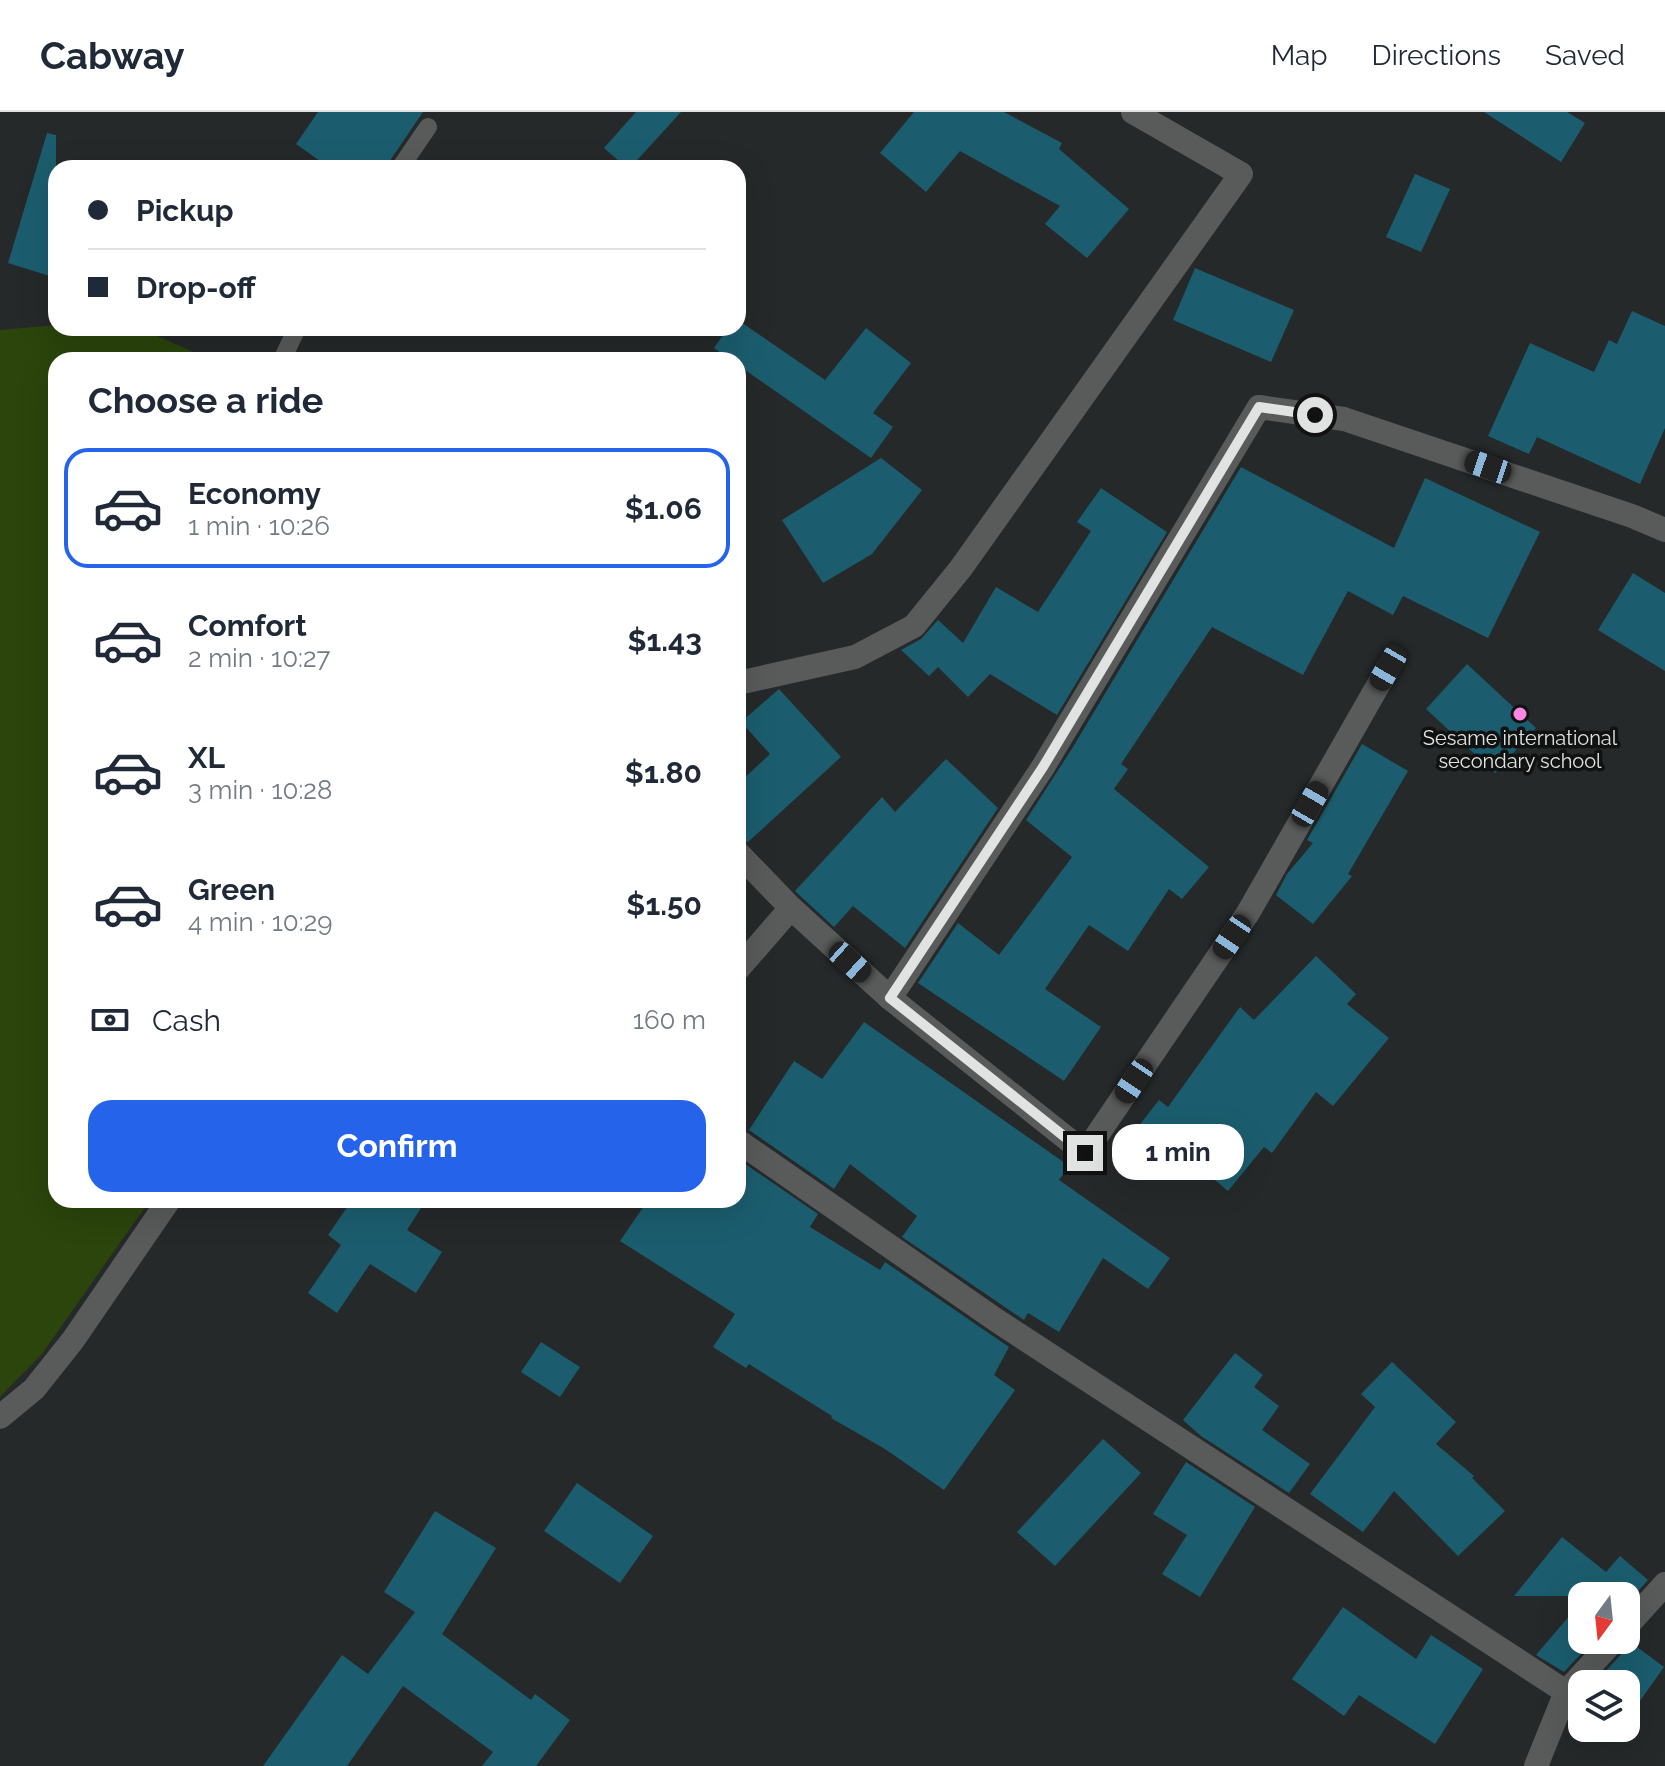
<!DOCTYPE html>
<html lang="en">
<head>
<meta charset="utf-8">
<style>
	:root { --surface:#fff; --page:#f6f6f7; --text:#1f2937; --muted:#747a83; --line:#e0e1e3; --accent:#2563eb }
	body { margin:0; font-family:Raleway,sans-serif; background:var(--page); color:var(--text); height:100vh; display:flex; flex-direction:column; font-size:30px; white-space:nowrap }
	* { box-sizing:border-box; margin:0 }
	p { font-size:26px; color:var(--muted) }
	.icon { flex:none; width:44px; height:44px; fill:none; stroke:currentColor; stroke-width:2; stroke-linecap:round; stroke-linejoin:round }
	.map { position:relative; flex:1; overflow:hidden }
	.side { position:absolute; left:48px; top:240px; width:698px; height:856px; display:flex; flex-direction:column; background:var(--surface); border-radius:24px; box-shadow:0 8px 32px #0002 }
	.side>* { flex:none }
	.guide { position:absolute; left:48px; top:48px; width:698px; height:176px; border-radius:24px; box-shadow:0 8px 32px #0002; display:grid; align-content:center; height:176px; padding:0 40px; background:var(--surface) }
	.needle { width:52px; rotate:195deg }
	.tools { position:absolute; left:1568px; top:1470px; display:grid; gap:16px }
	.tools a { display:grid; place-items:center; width:72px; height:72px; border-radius:16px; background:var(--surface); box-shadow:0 8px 32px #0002; font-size:40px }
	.end { position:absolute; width:36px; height:36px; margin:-18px; border:10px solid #e0e3e2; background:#111; box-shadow:0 0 0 4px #111 }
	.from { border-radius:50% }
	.bubble { position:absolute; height:56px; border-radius:24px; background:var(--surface); box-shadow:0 8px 32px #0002; font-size:26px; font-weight:700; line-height:56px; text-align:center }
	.car { position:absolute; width:24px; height:48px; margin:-24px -12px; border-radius:10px; box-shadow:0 0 6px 2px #0007; background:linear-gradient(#222 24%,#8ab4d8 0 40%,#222 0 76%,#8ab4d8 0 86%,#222 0) }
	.guide b { display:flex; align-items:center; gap:28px; height:76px; font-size:30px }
	.guide b+b { border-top:2px solid var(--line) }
	.guide i { width:20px; height:20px; background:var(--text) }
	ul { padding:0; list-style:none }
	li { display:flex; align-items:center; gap:24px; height:120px; margin:0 16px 12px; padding:0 24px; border:4px solid transparent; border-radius:24px }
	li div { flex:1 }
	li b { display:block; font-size:30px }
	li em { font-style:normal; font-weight:700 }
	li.active { border-color:var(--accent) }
	li>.icon { width:72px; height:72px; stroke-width:1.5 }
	h2 { padding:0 40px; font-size:36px; line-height:96px }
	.pay { display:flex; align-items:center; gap:20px; height:88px; padding:0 40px; font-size:30px }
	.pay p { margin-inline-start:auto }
	.button { display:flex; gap:16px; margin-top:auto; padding:16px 40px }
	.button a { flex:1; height:92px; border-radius:24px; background:var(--accent); color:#fff; font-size:32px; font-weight:700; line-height:92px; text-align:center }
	header { display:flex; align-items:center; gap:48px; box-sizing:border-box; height:112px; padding:0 40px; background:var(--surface); border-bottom:2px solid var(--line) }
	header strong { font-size:38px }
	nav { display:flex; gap:44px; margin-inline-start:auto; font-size:28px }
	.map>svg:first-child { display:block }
</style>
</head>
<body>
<header>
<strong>Cabway</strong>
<nav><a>Map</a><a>Directions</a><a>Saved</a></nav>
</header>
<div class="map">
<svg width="1665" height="1654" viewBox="0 0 1665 1654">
	<rect width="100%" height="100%" fill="#252929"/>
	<!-- green -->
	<polygon fill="#2b450c" points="56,213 56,216 95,216 150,221 212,248 56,248 56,1088 150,1088 42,1242 0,1285 0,218"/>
	<!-- building -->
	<g fill="#1b5d6e">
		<polygon points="318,0 423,0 385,56 330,56 296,32"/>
		<polygon points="636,0 681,0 630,56 627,56 604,36"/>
		<polygon points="914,0 1004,0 1062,31 1059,37 1129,97 1087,146 1045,112 1060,94 960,39 926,80 880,41"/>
		<polygon points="1484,0 1567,0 1585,11 1561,50"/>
		<polygon points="47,21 56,23 56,166 8,151"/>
		<polygon points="1415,62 1450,77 1421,140 1386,125"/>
		<polygon points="1195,156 1294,198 1271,250 1173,208"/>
		<polygon points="1632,199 1665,214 1665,316 1640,372 1537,325 1529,342 1488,324 1530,231 1594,260 1609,228 1617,232"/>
		<polygon points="738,208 825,268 866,216 911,251 873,301 893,315 871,346 738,253 738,248 731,248 714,236 728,216 738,216"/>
		<polygon points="881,346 922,378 872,442 823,471 782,408"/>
		<polygon points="1241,355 1394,436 1425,366 1540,420 1488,526 1403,484 1393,503 1348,479 1303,563 1212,515 1121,652 1128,657 1114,677 1209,755 1182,787 1169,777 1128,839 1089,813 1045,877 1101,915 1064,969 918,871 958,811 999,843 1072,745 1026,708 1073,635"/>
		<polygon points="1101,376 1167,420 1057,603 990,562 968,585 938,555 929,564 901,538 921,527 938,508 963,531 996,475 1038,500 1091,419 1077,410"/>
		<polygon points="1633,461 1665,481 1665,559 1598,518"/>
		<polygon points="1467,552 1536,616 1495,661 1426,597"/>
		<polygon points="779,577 841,645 748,730 738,726 738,672 770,642 741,610"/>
		<polygon points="1362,632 1408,659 1348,762 1352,764 1313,812 1276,783 1287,762 1313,731 1307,728"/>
		<polygon points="946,647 998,696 905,836 853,794 834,815 795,779 882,685 895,700"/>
		<polygon points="1316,844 1356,882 1347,892 1389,926 1333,994 1316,980 1272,1041 1264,1035 1228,1079 1174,1034 1165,1045 1134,1020 1159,988 1168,995 1240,895 1254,908"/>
		<polygon points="864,910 1069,1054 1059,1068 1170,1146 1148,1177 1103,1146 1059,1220 1028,1201 1024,1208 902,1125 917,1104 850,1052 834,1077 749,1018 794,949 822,967"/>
		<polygon points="738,1047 818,1102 810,1115 880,1158 885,1150 1009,1235 994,1263 1015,1278 944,1378 885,1337 831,1306 832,1304 749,1252 746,1256 713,1235 735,1202 620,1129 648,1088 738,1088"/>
		<polygon points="352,1088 426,1088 407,1118 442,1140 416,1181 370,1152 337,1201 308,1181 341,1133 328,1123"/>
		<polygon points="541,1230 580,1255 560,1285 521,1260"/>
		<polygon points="1235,1241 1263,1263 1254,1275 1279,1294 1262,1318 1310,1352 1289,1381 1201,1324 1183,1308"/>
		<polygon points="1392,1250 1456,1310 1436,1332 1474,1364 1472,1366 1505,1399 1458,1444 1394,1379 1363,1420 1310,1382 1375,1295 1361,1282"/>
		<polygon points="1103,1327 1141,1361 1055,1454 1017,1420"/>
		<polygon points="1186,1350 1255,1395 1200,1485 1162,1462 1187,1423 1153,1402"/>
		<polygon points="577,1371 653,1424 620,1471 544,1419"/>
		<polygon points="435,1399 496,1436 442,1522 531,1588 535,1582 570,1608 536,1654 482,1654 493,1640 403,1574 347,1654 263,1654 342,1543 368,1562 415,1500 384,1480"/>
		<polygon points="1562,1425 1606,1460 1620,1444 1648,1468 1626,1493 1626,1484 1514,1484"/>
		<polygon points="1582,1489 1582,1528 1594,1528 1564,1560 1536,1543"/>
		<polygon points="1343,1495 1416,1547 1431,1523 1483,1557 1435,1632 1359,1583 1344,1604 1292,1567"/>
		<polygon points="1629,1529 1664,1555 1637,1593 1626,1585 1626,1572 1594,1572 1625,1538"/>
	</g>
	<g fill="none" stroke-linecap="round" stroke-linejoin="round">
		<!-- lane -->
		<g stroke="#595b5a" stroke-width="18">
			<polyline points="400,56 428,15"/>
			<polyline points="282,248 297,216"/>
		</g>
		<!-- street -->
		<g stroke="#595b5a" stroke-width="24">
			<polyline points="738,571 855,545 914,514 961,456 1241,62 1133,0"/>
			<polyline points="738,741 791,796"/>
			<polyline points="738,857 791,796 890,886 1085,1041 1248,801 1388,556"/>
			<polyline points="890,886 1043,655 1259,295 1344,307 1632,404 1665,418"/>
			<polyline points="738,1029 996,1208 1566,1580"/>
			<polyline points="0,1305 34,1277 73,1228 169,1088"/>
			<polyline points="1626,1515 1665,1472"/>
			<polyline points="1536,1654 1566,1580 1614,1528"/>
		</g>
	</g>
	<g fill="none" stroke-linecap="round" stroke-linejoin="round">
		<!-- route -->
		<polyline stroke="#e0e3e2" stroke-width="10" points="1085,1041 890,886 1043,655 1259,295 1315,303"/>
	</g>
	<!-- markers -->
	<circle fill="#fd86e3" stroke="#101211" stroke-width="3" cx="1520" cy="602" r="8"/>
	<g text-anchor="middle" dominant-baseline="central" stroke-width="7" stroke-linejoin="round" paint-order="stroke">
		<!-- poi labels -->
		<g font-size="20" fill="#e0e3e2" stroke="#101211">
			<text x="1520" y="626">Sesame international<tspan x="1520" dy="23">secondary school</tspan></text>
		</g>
	</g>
</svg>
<div class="tools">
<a><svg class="needle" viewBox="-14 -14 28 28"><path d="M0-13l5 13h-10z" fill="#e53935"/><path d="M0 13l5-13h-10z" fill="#747a83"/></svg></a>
<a><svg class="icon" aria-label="layers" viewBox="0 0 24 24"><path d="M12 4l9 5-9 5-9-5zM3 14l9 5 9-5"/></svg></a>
</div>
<i class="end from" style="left:1315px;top:303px"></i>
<i class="end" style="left:1085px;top:1041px"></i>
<div class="bubble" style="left:1112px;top:1012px;width:132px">1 min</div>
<i class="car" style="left:1488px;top:355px;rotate:289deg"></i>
<i class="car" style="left:1388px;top:556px;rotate:210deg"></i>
<i class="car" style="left:1310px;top:692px;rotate:30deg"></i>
<i class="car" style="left:1232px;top:825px;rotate:214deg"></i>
<i class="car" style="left:850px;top:850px;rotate:132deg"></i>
<i class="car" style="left:1134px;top:969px;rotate:214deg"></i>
<div class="guide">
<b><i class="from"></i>Pickup</b>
<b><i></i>Drop-off</b>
</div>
<section class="side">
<h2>Choose a ride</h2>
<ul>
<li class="active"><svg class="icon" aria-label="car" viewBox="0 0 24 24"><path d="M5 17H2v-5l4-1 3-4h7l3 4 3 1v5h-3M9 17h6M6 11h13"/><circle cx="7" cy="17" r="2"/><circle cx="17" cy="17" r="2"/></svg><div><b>Economy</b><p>1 min · 10:26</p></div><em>$1.06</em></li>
<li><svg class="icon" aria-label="car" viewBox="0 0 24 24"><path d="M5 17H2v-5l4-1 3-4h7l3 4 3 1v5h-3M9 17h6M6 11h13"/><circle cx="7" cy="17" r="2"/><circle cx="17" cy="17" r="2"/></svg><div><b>Comfort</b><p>2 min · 10:27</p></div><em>$1.43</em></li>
<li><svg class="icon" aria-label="car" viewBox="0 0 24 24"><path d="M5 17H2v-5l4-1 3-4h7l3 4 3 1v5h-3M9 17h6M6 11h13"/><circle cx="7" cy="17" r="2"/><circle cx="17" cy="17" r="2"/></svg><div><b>XL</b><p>3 min · 10:28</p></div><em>$1.80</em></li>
<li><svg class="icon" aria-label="car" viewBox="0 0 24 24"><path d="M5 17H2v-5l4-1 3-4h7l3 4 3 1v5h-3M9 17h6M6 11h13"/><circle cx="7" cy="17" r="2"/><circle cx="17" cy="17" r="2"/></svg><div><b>Green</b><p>4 min · 10:29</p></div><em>$1.50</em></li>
</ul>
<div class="pay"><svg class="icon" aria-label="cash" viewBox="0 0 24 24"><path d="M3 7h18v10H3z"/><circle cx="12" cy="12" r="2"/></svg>Cash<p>160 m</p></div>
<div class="button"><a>Confirm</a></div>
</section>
</div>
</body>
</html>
